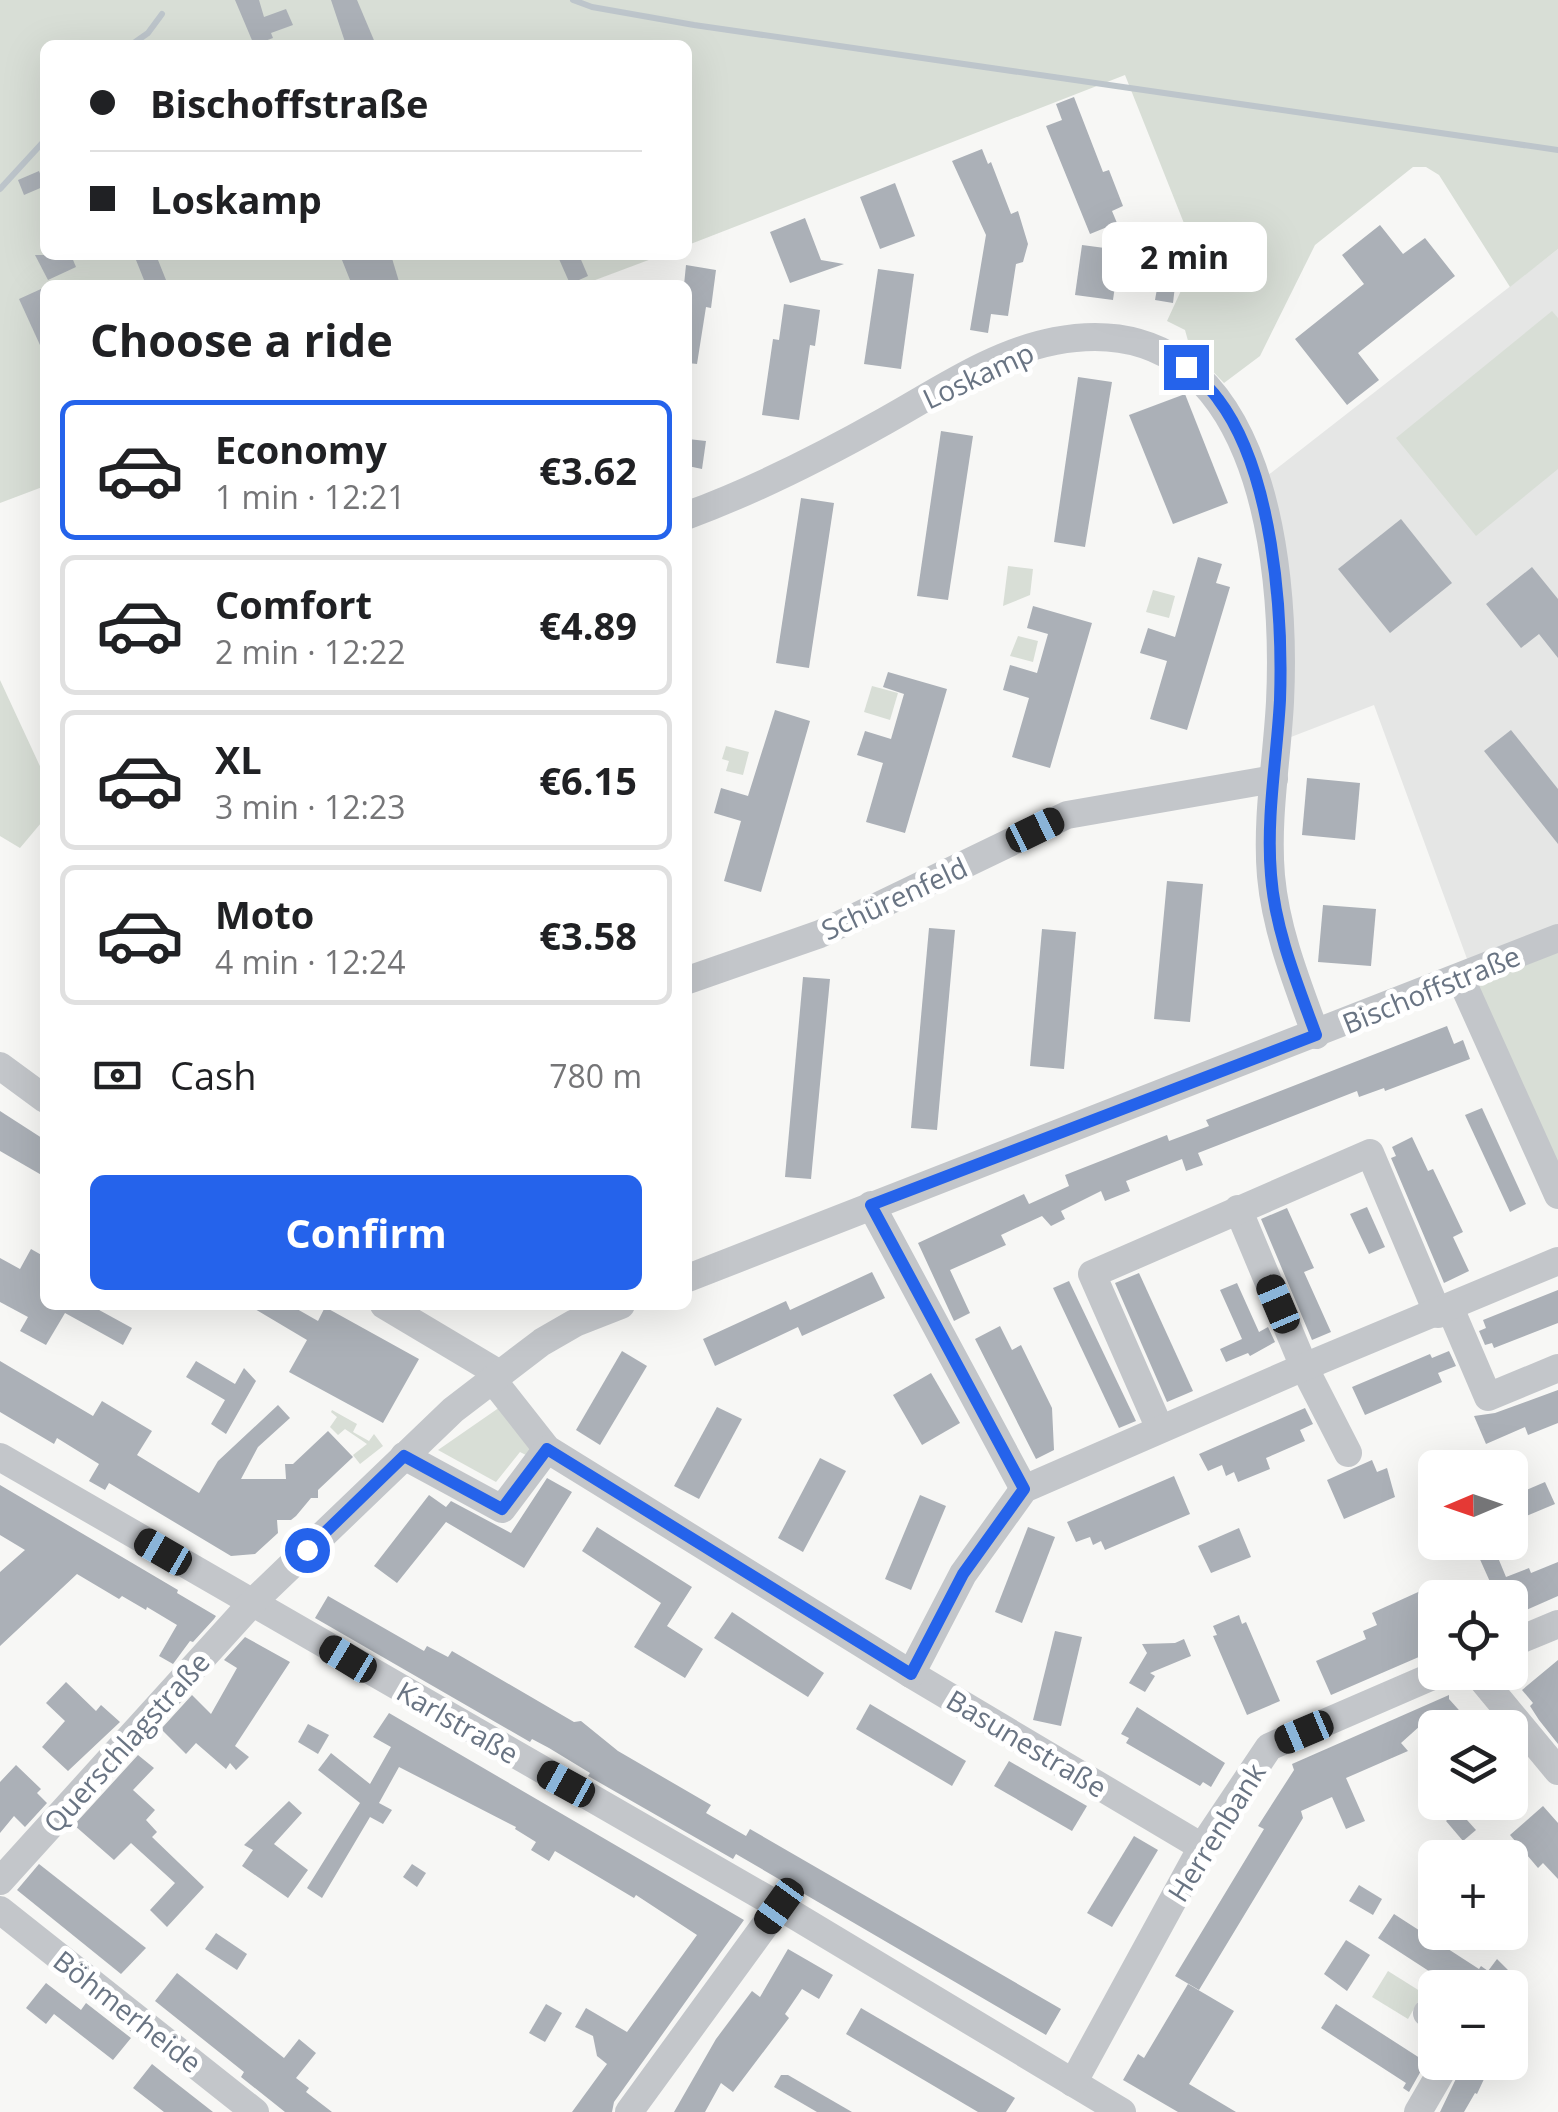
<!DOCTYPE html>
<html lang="en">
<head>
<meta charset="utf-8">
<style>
	:root { --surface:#fff; --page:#f2f2f2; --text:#202124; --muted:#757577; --line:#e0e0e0; --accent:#2563eb }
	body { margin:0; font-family:"Open Sans",sans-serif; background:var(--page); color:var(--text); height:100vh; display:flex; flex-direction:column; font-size:38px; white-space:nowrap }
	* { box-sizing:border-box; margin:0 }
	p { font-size:32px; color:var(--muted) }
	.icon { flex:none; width:55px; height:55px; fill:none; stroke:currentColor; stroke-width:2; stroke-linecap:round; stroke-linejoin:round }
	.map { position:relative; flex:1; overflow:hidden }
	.side { position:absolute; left:40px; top:280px; width:652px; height:1030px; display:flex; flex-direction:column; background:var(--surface); border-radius:15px; box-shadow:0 10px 40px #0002 }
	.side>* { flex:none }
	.hud { position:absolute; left:40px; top:40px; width:652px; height:220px; border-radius:15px; box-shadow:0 10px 40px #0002; display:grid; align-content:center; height:220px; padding:0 50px; background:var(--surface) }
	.needle { width:65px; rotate:268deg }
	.buttons { position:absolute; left:1418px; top:1450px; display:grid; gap:20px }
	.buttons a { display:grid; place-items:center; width:110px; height:110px; border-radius:15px; background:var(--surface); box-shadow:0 10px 40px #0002; font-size:50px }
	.end { position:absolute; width:45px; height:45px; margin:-22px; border:12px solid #2563eb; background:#fff; box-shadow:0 0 0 5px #fff }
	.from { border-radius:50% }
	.bubble { position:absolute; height:70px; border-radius:15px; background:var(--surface); box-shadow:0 10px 40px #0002; font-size:32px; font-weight:700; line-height:70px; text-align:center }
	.car { position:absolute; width:30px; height:60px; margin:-30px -15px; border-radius:12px; box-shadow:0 0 8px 2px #0007; background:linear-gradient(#222 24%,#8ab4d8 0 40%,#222 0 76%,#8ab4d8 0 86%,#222 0) }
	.hud b { display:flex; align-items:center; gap:35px; height:95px; font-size:38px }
	.hud b+b { border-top:2px solid var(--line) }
	.hud i { width:25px; height:25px; background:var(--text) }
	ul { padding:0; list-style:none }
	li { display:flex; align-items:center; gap:30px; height:140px; margin:0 20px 15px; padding:0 30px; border:5px solid var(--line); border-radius:15px }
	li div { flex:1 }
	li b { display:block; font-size:38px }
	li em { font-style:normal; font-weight:700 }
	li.on { border-color:var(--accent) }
	li>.icon { width:90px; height:90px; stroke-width:1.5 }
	h2 { padding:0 50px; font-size:45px; line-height:120px }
	.pay { display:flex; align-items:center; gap:25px; height:110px; padding:0 50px; font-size:38px }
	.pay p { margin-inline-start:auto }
	.primary-button { display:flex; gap:20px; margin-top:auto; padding:20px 50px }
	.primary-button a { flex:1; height:115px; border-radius:15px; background:var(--accent); color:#fff; font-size:40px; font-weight:700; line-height:115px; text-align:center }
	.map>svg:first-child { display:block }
</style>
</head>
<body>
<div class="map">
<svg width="1558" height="2112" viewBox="0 0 1558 2112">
	<rect width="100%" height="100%" fill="#f7f7f5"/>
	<!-- built -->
	<polygon fill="#e5e6e5" points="1558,249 1558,927 1470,967 1374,705 1291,737 1267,476"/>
	<!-- green -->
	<g fill="#d8ded6">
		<polygon points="0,0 1558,0 1558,249 1510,287 1439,175 1426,167 1413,167 1315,245 1260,356 1224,383 1190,348 1185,330 1167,321 1197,256 1125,75 688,245 688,45 45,45 45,255 662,255 582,285 45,285 45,486 0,503"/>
		<polygon points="1552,311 1558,318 1558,469 1476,536 1396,438"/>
		<polygon points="1008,566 1033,569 1030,595 1003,606"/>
		<polygon points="1153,590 1175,596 1169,618 1146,612"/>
		<polygon points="1018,636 1038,641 1033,662 1010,656"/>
		<polygon points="0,680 45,777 45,823 41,823 20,848 0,836"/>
		<polygon points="872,686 898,693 890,720 864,712"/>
		<polygon points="726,746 749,752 743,775 726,771 729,761 722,759"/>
		<polygon points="1558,943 1558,1187 1467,980"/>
		<polygon points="503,1405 539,1449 532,1458 520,1452 496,1482 438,1450"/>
		<polygon points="332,1410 357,1424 353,1432 369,1441 374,1434 383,1446 360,1464 353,1455 367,1444 345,1429 338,1435 330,1427 337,1417 331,1412"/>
		<polygon points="1388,1971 1423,1993 1408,2019 1372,1997"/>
	</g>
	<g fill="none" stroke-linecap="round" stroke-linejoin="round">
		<!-- stream -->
		<g stroke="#bdc5cb" stroke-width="6">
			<polyline points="573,0 592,7 694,25 1558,150"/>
			<polyline points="131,45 148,33 162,14"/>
			<polyline points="0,189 45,140"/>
		</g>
	</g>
	<!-- building -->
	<g fill="#abb0b7">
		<polygon points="235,0 259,0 264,17 286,9 293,25 271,33 273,38 254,45"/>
		<polygon points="331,0 357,0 376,45 346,45"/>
		<polygon points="1074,97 1103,172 1109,170 1123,206 1112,211 1117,223 1090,234 1046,126 1062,120 1056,104"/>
		<polygon points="982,149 988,164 991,162 1011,214 1018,211 1028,244 1023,262 1016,264 1008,316 991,314 988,333 970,330 986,235 952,161"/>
		<polygon points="39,171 45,186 24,195 18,180"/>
		<polygon points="895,183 915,236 880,249 860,197"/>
		<polygon points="805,218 821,260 844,264 790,283 770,232"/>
		<polygon points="1380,225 1403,254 1425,238 1455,276 1358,353 1379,380 1347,405 1295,339 1364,284 1342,255"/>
		<polygon points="1082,245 1120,250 1113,300 1075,295"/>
		<polygon points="35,255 71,255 76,267 48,280"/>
		<polygon points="134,255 156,255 168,285 146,285"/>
		<polygon points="340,255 391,255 400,285 352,285"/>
		<polygon points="569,255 579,255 588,276 570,284 559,259"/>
		<polygon points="686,265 716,270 711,308 706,307 697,364 688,363 688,285 684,285"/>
		<polygon points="878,269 914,274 901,369 864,364"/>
		<polygon points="1158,283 1175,286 1173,303 1155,300"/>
		<polygon points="41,289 45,298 45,356 19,299"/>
		<polygon points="784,304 820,310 815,346 810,345 799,420 762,415 773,339 779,340"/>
		<polygon points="1078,377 1112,382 1085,547 1054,542"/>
		<polygon points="1185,394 1228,503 1173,524 1129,415"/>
		<polygon points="941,431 973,436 948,600 917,596"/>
		<polygon points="688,439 706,441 702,469 688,466"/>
		<polygon points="801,498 834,503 809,668 776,663"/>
		<polygon points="1401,519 1452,583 1390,633 1338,569"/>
		<polygon points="1198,557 1222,564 1216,583 1230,587 1187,730 1150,719 1167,661 1140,653 1148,628 1175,637"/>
		<polygon points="1532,567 1558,599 1558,658 1539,634 1521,648 1486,604"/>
		<polygon points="1033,606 1092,623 1050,768 1012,757 1029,698 1003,690 1010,665 1037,673 1048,634 1027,628"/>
		<polygon points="888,672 947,689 905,833 866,822 883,763 857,755 865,731 891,739 904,694 883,687"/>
		<polygon points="775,710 810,721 761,892 724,881 741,821 714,813 721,788 748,796"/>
		<polygon points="1511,730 1558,789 1558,844 1484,751"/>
		<polygon points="1307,778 1360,783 1355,840 1302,835"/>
		<polygon points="1167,881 1203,884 1190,1022 1154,1019"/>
		<polygon points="1323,905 1376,909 1371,966 1318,962"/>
		<polygon points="929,928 955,930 937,1130 911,1128"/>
		<polygon points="1042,929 1076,932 1064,1069 1030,1066"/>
		<polygon points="803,977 830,979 811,1179 785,1177"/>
		<polygon points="1447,1026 1454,1044 1463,1040 1470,1059 1385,1091 1384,1088 1359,1097 1357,1091 1198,1153 1203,1165 1186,1171 1182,1159 1126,1181 1130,1191 1105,1201 1101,1191 1061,1211 1065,1219 1051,1226 1042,1216 1001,1235 1006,1245 950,1270 970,1313 954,1321 918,1243 1024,1194 1029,1204 1069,1186 1065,1175 1167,1135 1169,1141 1209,1126 1206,1120"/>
		<polygon points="1482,1108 1526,1204 1510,1212 1465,1115"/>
		<polygon points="0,1111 45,1140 45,1177 0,1151"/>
		<polygon points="1412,1137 1428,1171 1433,1169 1463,1232 1453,1237 1469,1271 1444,1283 1391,1158 1396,1156 1392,1147"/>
		<polygon points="1367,1207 1385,1247 1369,1254 1350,1214"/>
		<polygon points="1287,1208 1314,1268 1304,1272 1331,1332 1312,1340 1261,1219"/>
		<polygon points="31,1249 45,1257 45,1305 90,1305 132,1328 123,1345 65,1313 46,1345 20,1331 28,1317 0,1302 0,1258 20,1269"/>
		<polygon points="872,1272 885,1298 802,1336 798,1327 715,1366 703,1339 786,1301 790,1310"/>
		<polygon points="1139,1273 1193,1391 1167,1402 1115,1283"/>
		<polygon points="1069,1281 1136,1421 1119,1428 1053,1288"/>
		<polygon points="1237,1283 1259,1332 1268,1327 1275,1342 1250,1356 1248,1353 1226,1362 1220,1349 1242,1339 1220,1290"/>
		<polygon points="1558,1290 1558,1323 1494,1348 1492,1343 1485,1345 1479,1331 1486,1328 1483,1320"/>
		<polygon points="248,1305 290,1305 318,1321 325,1307 419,1359 383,1423 289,1372 307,1340"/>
		<polygon points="1000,1326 1012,1350 1021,1345 1052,1408 1054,1450 1036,1459 975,1339"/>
		<polygon points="622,1351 647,1366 600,1445 576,1430"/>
		<polygon points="1449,1351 1456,1366 1438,1373 1442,1382 1365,1415 1352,1387 1430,1354 1432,1358"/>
		<polygon points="0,1361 93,1416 102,1401 152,1431 137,1455 199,1493 218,1461 278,1405 290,1418 258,1447 241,1479 286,1479 285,1464 293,1464 328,1431 353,1457 318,1490 318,1498 311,1498 296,1516 291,1520 277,1520 278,1533 255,1554 231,1556 109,1483 105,1490 89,1481 99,1464 57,1438 54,1444 0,1412"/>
		<polygon points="196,1361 235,1384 244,1368 256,1381 226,1434 211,1424 225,1400 186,1377"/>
		<polygon points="931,1373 960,1423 922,1445 893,1395"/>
		<polygon points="1558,1390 1558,1423 1528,1435 1525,1427 1486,1444 1474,1416 1495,1413"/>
		<polygon points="717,1407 742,1419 699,1499 674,1486"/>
		<polygon points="1305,1408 1313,1424 1300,1430 1305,1441 1266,1458 1270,1469 1238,1482 1234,1472 1226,1476 1222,1465 1208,1471 1199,1454"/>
		<polygon points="820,1458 846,1471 803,1552 778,1538"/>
		<polygon points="1372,1460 1377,1472 1387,1468 1395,1497 1344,1519 1327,1480"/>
		<polygon points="1174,1476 1190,1514 1105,1550 1101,1541 1093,1545 1090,1537 1076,1542 1067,1522"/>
		<polygon points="547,1478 572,1492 524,1568 446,1522 397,1583 374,1566 429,1495 446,1507 451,1501 511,1533"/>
		<polygon points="1545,1482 1555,1504 1510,1523 1510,1497"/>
		<polygon points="0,1485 178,1590 177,1593 216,1616 214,1619 193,1642 190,1641 173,1664 159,1656 177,1625 147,1607 146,1610 122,1596 119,1599 77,1574 0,1646 0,1572 25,1550 0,1535"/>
		<polygon points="920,1495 946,1506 911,1590 885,1579"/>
		<polygon points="597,1527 692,1587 667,1626 703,1649 685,1678 634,1647 661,1603 582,1551"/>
		<polygon points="1028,1527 1055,1537 1022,1623 995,1612"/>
		<polygon points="1239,1528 1251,1557 1211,1573 1198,1546"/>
		<polygon points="1494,1548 1506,1577 1529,1568 1531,1573 1558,1562 1558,1596 1510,1617 1510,1598 1461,1598 1491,1584 1478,1555"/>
		<polygon points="1427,1588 1430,1595 1435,1593 1435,1650 1331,1695 1316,1661 1366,1639 1363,1631 1377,1625 1372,1613"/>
		<polygon points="328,1596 424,1651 427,1646 448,1657 452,1651 574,1722 581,1721 618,1751 711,1805 706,1813 746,1836 750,1829 1061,2009 1046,2035 736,1854 733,1859 588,1776 590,1773 549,1748 532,1739 530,1742 315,1618"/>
		<polygon points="732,1612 824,1673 808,1697 714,1638"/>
		<polygon points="1239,1615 1242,1624 1246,1622 1280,1701 1247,1715 1213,1636 1217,1635 1213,1626"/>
		<polygon points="1055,1631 1082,1637 1061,1726 1033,1720"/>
		<polygon points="245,1637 290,1662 235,1746 249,1757 236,1770 230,1763 226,1769 196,1743 186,1754 161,1729 192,1695 211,1714 237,1668 224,1660"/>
		<polygon points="1184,1639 1191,1656 1150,1673 1155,1676 1145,1692 1129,1683 1147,1653 1142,1644 1175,1643"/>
		<polygon points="1558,1660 1558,1744 1539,1720 1530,1706 1533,1703 1522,1690"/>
		<polygon points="66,1682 96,1711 101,1705 120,1722 68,1771 42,1747 65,1721 46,1703"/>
		<polygon points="1449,1695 1449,1699 1475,1728 1435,1728 1435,1740 1421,1725 1401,1743 1408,1751 1346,1778 1365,1821 1346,1829 1332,1797 1301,1811 1303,1818 1199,1990 1175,1976 1264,1829 1258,1826 1294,1770 1292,1764"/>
		<polygon points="870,1704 966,1761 952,1786 856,1729"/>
		<polygon points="1137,1707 1225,1763 1211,1787 1203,1782 1200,1786 1126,1743 1129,1738 1121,1734"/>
		<polygon points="389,1713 744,1920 614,2102 612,2112 572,2112 607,2064 597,2056 593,2036 575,2027 586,2008 627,2032 697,1935 636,1895 634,1898 555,1851 549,1861 531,1850 536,1842 515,1829 516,1827 399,1767 379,1803 392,1810 383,1824 370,1817 322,1898 307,1888 360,1803 318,1770 331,1753 370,1784 391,1747 373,1737"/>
		<polygon points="308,1724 329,1735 318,1754 298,1742"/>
		<polygon points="138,1755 154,1768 133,1790 155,1810 146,1820 157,1832 152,1837 204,1887 167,1927 150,1910 175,1883 131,1843 114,1860 74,1825"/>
		<polygon points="1009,1761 1087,1806 1072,1831 994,1786"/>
		<polygon points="16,1765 41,1789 37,1793 47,1803 25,1827 14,1816 0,1833 0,1782"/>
		<polygon points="289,1801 302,1813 274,1844 308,1870 288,1898 242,1866 253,1850 244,1845"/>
		<polygon points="1543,1806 1558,1823 1558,1879 1543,1863 1538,1868 1510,1835"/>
		<polygon points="1458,1810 1476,1830 1463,1841 1446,1821"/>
		<polygon points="1134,1836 1158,1850 1112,1927 1087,1913"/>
		<polygon points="39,1864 146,1948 121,1974 17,1890"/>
		<polygon points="412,1864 426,1873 417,1887 403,1877"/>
		<polygon points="1359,1885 1382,1899 1373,1915 1349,1901"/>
		<polygon points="1394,1914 1479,1969 1481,1966 1488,1971 1497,1959 1509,1971 1503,1981 1514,1988 1455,1988 1378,1938"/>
		<polygon points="216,1933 247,1954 237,1970 205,1949"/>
		<polygon points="1346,1940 1370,1955 1347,1991 1324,1974"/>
		<polygon points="788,1949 833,1975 819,1999 802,1989 785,2014 789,2018 733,2092 721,2083 705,2112 674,2112 716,2039 752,1991 760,1997"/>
		<polygon points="177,1973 284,2058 299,2039 316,2053 296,2078 309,2088 306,2092 332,2112 285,2112 241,2077 244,2072 155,2001"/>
		<polygon points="46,1983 81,2010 86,2003 131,2038 113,2060 54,2014 46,2024 26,2008"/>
		<polygon points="1188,1984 1234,2011 1189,2084 1236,2112 1178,2112 1123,2080 1138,2054 1144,2058"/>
		<polygon points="546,2004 562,2013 545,2042 529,2033"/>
		<polygon points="1336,2004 1426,2062 1409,2092 1403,2088 1406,2083 1321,2028"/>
		<polygon points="861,2008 1015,2098 1006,2112 978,2112 846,2034"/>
		<polygon points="1464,2062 1492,2062 1477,2094 1475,2093 1464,2112 1440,2112"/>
		<polygon points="152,2064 167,2076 213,2112 164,2112 133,2088"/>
		<polygon points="781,2075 788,2075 852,2112 817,2112 774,2087"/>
	</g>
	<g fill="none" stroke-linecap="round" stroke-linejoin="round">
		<!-- minor -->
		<g stroke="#c3c6ca" stroke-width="28">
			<path d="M688,515C756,490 821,457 885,421C939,391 993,353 1055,341C1259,302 1287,557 1280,702C1277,759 1266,819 1271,876C1276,931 1297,983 1316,1035"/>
			<polyline points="1460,977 1558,1195"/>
			<polyline points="688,980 820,934 1067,815 1274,779"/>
			<polyline points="0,1066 45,1099"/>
			<polyline points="871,1205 1024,1489"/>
			<polyline points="1238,1209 1304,1367 1348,1453"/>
			<polyline points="688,1278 1558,938"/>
			<polyline points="384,1305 498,1373"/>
			<polyline points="1450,1308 1488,1397 1558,1368"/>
			<polyline points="492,1379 547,1449 911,1674 1202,1847"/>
			<polyline points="1160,1429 1092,1274 1370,1153 1438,1314"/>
			<polyline points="404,1456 502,1509 547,1449"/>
			<polyline points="0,1457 779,1906 1122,2112"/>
			<polyline points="1510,1644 1558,1624"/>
			<polyline points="1476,1672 1558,1771"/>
			<polyline points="911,1674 963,1574 1024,1489 1304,1367 1558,1261"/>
			<polyline points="0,1881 253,1602 453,1410 542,1342 575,1323 621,1305"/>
			<polyline points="0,1910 255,2112"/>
			<polyline points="1427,2013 1435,2018"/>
			<polyline points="1073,2083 1202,1847 1269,1747 1442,1672"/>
			<polyline points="629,2112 779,1906"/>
			<polyline points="1418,2112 1447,2062"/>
		</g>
	</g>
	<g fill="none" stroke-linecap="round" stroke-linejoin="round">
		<!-- route -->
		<path stroke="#2563eb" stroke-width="12" d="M307,1550L404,1456L502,1509L547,1449L911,1674L963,1574L1024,1489L871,1205L1316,1035C1297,983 1275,930 1271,875C1266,817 1277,757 1280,700C1283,612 1273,471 1218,399C1210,387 1197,377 1186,367"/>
	</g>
	<g text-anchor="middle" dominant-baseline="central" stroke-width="10" stroke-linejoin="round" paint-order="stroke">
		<!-- street labels -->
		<g font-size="28" fill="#697483" stroke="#fff">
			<text transform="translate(978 375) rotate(-25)">Loskamp</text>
			<text transform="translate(894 898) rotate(-25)">Schürenfeld</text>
			<text transform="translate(1431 989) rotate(-22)">Bischoffstraße</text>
			<text transform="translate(458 1722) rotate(30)">Karlstraße</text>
			<text transform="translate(126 1742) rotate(-48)">Querschlagstraße</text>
			<text transform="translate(1027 1743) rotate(31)">Basunestraße</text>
			<text transform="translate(1216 1832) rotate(-58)">Herrenbank</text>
			<text transform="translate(128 2011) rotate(38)">Böhmerheide</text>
		</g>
	</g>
</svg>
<div class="buttons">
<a><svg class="needle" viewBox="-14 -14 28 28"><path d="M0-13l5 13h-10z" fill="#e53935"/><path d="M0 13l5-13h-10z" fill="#757577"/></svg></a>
<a><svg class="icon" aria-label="locate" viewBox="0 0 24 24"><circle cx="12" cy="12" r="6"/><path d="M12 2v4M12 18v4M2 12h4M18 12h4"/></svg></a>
<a><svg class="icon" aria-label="layers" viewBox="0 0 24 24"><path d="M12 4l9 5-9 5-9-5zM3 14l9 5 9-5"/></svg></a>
<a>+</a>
<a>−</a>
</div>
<i class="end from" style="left:307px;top:1550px"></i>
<i class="end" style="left:1186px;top:367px"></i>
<div class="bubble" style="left:1102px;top:222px;width:165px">2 min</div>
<i class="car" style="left:1035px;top:830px;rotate:64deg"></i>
<i class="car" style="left:1278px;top:1304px;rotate:337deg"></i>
<i class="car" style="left:163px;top:1552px;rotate:300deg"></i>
<i class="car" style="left:348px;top:1659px;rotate:301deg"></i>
<i class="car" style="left:1304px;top:1732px;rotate:247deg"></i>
<i class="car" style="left:566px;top:1784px;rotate:299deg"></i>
<i class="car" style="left:779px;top:1906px;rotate:216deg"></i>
<div class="hud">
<b><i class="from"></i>Bischoffstraße</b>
<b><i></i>Loskamp</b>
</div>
<section class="side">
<h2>Choose a ride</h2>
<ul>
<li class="on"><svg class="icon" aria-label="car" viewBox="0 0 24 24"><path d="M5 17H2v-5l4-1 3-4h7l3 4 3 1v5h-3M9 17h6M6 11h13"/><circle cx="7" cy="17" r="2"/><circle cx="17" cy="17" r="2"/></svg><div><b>Economy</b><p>1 min · 12:21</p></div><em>€3.62</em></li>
<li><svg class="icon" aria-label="car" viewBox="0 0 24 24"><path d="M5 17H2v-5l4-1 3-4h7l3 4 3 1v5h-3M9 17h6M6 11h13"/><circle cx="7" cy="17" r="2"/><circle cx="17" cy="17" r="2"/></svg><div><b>Comfort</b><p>2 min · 12:22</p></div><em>€4.89</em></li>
<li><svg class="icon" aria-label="car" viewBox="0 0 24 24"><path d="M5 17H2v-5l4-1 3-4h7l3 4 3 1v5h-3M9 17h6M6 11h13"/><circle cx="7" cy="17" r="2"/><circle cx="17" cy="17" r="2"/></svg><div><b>XL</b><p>3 min · 12:23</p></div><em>€6.15</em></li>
<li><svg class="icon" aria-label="car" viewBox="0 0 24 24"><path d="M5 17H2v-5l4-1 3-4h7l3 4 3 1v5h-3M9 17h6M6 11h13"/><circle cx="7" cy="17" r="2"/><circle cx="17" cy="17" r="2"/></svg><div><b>Moto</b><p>4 min · 12:24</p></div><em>€3.58</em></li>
</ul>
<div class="pay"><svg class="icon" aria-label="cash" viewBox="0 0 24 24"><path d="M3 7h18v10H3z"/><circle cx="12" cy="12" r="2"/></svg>Cash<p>780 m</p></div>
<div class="primary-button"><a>Confirm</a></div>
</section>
</div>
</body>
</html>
